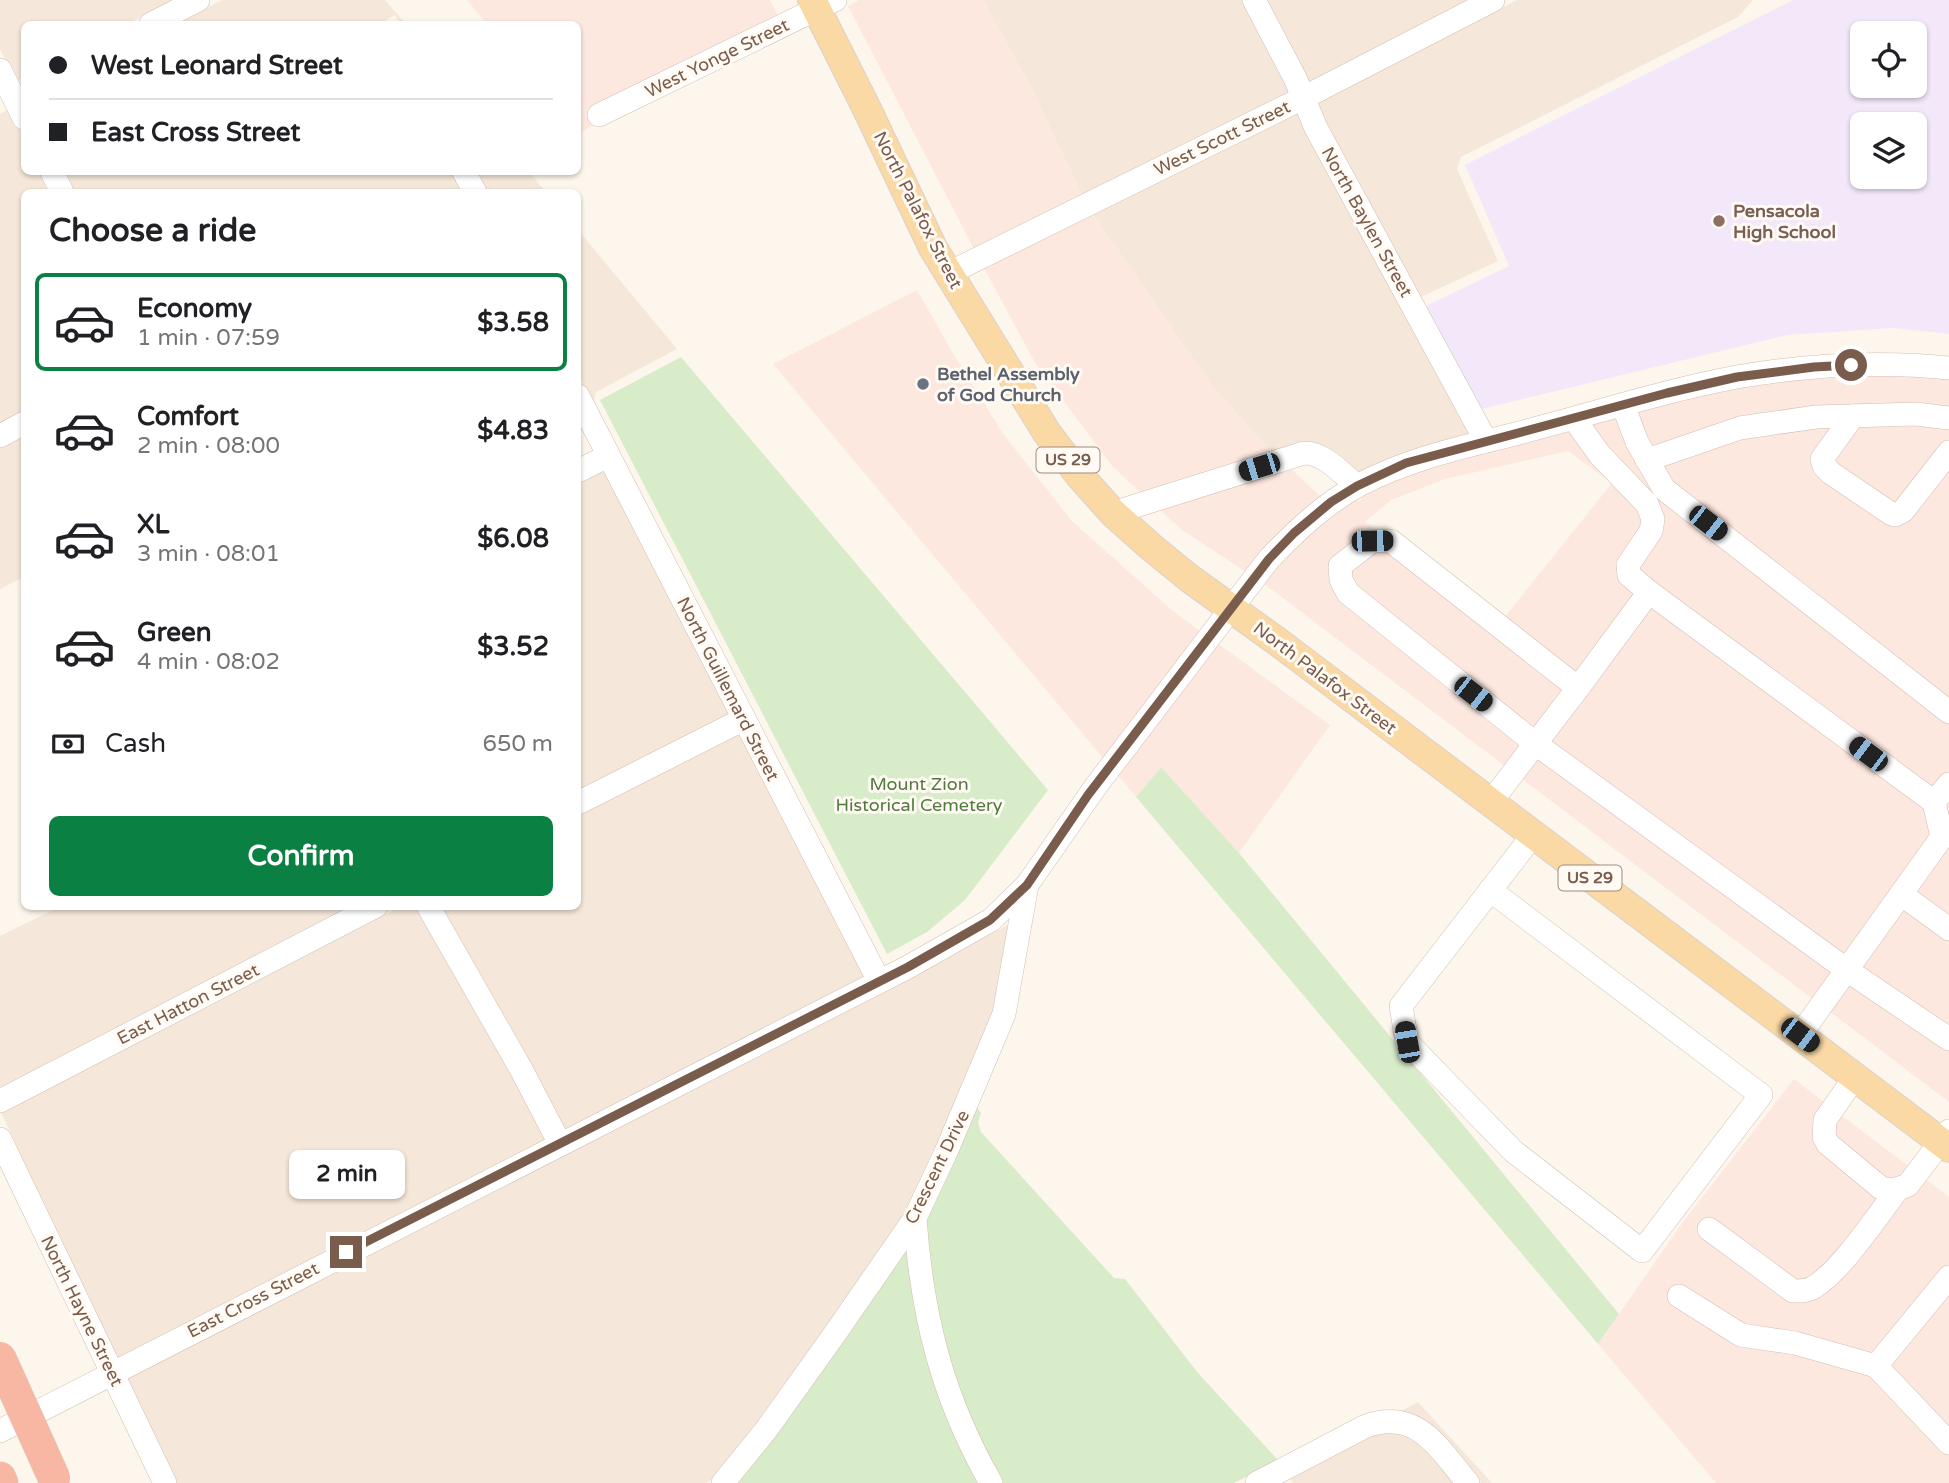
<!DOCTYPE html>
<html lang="en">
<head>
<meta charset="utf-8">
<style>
	:root { --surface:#fff; --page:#f6f6f6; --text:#202124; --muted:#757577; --line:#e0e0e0; --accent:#0b8043 }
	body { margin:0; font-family:"Varela Round",sans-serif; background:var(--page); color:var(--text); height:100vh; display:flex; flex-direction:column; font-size:26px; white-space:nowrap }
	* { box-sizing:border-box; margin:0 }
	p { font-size:23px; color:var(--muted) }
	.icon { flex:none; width:38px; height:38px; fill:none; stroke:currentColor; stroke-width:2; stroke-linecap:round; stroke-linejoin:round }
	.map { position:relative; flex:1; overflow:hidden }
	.panel { position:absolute; left:21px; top:189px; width:560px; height:721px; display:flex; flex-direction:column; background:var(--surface); border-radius:10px; box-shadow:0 2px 5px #0004 }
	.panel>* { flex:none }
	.hud { position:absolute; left:21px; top:21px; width:560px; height:154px; border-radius:10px; box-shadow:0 2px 5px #0004; display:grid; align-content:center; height:154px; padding:0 28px; background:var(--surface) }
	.tools { position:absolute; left:1850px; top:21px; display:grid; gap:14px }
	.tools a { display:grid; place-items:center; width:77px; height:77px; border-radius:10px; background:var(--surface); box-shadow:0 2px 5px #0004; font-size:35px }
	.end { position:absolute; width:32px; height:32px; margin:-16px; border:9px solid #7a5c4d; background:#fff; box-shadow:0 0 0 4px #fff }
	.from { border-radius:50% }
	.bubble { position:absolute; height:49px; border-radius:10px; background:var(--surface); box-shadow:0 2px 5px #0004; font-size:23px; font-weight:700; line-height:49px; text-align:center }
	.car { position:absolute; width:21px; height:42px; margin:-21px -10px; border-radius:9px; box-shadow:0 0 5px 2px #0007; background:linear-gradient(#222 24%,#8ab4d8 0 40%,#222 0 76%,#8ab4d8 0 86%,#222 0) }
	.hud b { display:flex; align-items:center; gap:24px; height:66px; font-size:26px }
	.hud b+b { border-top:2px solid var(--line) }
	.hud i { width:18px; height:18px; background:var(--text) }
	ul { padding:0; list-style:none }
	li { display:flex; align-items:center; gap:21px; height:98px; margin:0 14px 10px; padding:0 14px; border:4px solid transparent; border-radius:10px }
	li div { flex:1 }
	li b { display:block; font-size:26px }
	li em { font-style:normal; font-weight:700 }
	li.active { border-color:var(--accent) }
	li>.icon { width:63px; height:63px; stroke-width:1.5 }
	h2 { padding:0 28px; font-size:32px; line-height:84px }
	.pay { display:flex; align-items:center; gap:18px; height:77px; padding:0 28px; font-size:26px }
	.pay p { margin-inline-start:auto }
	.primary-button { display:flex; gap:14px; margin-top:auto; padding:14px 28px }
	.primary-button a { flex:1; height:80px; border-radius:10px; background:var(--accent); color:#fff; font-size:28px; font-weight:700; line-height:80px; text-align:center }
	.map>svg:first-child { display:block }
</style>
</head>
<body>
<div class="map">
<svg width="1949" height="1483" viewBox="0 0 1949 1483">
	<rect width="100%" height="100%" fill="#fdf6ec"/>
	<!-- residential -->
	<g fill="#f5e8da">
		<polygon points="0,0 175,0 127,24 24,24 24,77 17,81 0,49"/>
		<polygon points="222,0 385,0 406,24 400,24 395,15 379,24 174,24"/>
		<polygon points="983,0 1244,0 1291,92 1082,195 1030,86"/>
		<polygon points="1265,0 1469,0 1308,84"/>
		<polygon points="1517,0 1753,0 1738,17 1461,157 1457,169 1498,261 1419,298 1324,123 1316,104"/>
		<polygon points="9,109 24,138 24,172 41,172 52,192 24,192 24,411 0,424 0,114"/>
		<polygon points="1299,112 1471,434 1403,453 1358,474 1310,441 1294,443 1294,445 1272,452 1264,444 1210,383 1093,214"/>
		<polygon points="62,172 453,172 462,188 452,192 73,192"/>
		<polygon points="474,172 529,172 546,192 485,192"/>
		<polygon points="578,230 677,349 596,392 593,404 618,455 578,375"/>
		<polygon points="24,435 24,577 0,589 0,448"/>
		<polygon points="604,469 731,713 578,792 578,483"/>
		<polygon points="740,732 866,976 563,1131 439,907 578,906 578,816"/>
		<polygon points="59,907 353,907 0,1089 0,936"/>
		<polygon points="400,907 417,907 454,968 547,1139 116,1359 1,1112"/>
		<polygon points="1010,924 995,1010 976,1057 909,1208 905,1208 905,1214 759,1422 713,1479 706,1483 176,1483 125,1378"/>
		<polygon points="1418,1402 1492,1483 1481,1483 1425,1421 1412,1414 1403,1411 1403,1410"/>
		<polygon points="1395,1431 1416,1439 1455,1483 1293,1483 1290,1478 1370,1436"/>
	</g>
	<!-- commercial -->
	<g fill="#fde8e0" fill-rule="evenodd">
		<polygon points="467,0 770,0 778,16 587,109 594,125 579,133 578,24 487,24"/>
		<polygon points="859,0 983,0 1030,86 1082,195 974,249 848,6"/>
		<polygon points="1093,214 1210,383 1272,452 1141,493 1112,466 1034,361 984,268"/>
		<polygon points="917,290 951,350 1004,435 1072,521 1173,611 1200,631 1103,758 773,364"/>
		<path d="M1852,375H1890L1949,379V1102L1263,583L1276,567L1301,541L1333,514L1357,499L1360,501L1363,495L1410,473L1482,453L1484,455L1490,451L1670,403L1739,388L1816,378ZM1568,451L1612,483L1504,618L1365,522L1391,500L1445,479Z"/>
		<polygon points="1291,469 1321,497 1246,572 1182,530 1159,509"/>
		<polygon points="1217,643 1330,725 1239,853 1161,767 1136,797 1117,774"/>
		<polygon points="1794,1079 1949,1197 1949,1483 1716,1483 1598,1344 1683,1222"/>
	</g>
	<!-- education -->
	<path fill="#f3e8fa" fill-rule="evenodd" d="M1793,0H1949V334L1893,328L1787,335L1482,409L1422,308L1509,266L1465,165ZM1862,33H1914V86H1862ZM1862,124H1914V177H1862Z"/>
	<!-- green -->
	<g fill="#d8ecc9">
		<polygon points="681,357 1048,790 965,900 927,932 887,954 600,400"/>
		<polygon points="1161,767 1239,853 1619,1314 1598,1344 1136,797"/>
		<polygon points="977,1107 981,1113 978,1122 981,1132 1114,1278 1125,1279 1198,1373 1278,1460 1234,1483 1001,1483 967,1414 935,1313 924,1221"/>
		<polygon points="907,1247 980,1483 736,1483"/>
	</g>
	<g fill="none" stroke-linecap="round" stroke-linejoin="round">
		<!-- minor casing -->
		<g stroke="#d1beb0" stroke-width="24">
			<g id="minor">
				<polyline points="1254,0 1295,78 1316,128 1486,441"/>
				<polyline points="151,24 198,0"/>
				<polyline points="0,70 24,118"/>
				<polyline points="599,115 835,0"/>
				<polyline points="52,172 62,192"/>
				<polyline points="464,172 475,192"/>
				<polyline points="949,273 1303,98 1493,0"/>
				<polyline points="578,396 879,981"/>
				<polyline points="1623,405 1637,442 1664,489 1949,712"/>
				<polyline points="1853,416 1822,459 1824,466 1831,473 1890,513 1895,515 1903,511 1949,452"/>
				<polyline points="1574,419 1600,455 1647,504 1653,519 1651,531 1628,565 1629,575 1649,592"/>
				<polyline points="0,436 24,423"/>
				<polyline points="1647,460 1740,428 1816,417 1916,414 1949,418"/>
				<polyline points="578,471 608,456"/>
				<path d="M1113,513L1304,453C1325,453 1341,473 1357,486"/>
				<polyline points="1578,688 1391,541 1372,541 1340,566 1341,580 1348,593 1536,744 1847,970 1949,1039"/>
				<polyline points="1934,802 1949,784"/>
				<polyline points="578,803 744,719"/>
				<polyline points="1490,803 1578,688 1649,592 1934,802 1942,837 1800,1035"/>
				<polyline points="1490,890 1761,1095 1642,1251 1513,1151 1407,1042 1401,1006 1533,835"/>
				<polyline points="1901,894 1949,929"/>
				<polyline points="428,906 521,1069 560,1144"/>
				<path d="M1855,1077L1825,1120L1824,1137L1828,1144L1881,1188C1891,1191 1898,1189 1908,1185L1949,1131"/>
				<polyline points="0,1101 376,906"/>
				<polyline points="0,1139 165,1483"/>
				<path d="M915,1218C922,1316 942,1397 991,1483"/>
				<path d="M1709,1229L1793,1291C1801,1291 1808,1291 1814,1287C1841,1271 1878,1215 1898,1189"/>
				<polyline points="1679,1296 1741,1335 1795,1343 1876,1366 1949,1277"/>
				<polyline points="1876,1366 1949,1443"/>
				<path d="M0,1431L908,967L991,920L1027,885L1096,786L1269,559C1296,531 1324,504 1359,485C1414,456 1471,446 1530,430C1599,412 1667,390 1737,377C1807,365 1878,361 1949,368"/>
				<polyline points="723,1483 766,1430 834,1335 915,1218 946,1152 1004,1014 1027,885"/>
				<path d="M1257,1483L1366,1426C1418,1408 1438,1448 1468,1483"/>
			</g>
		</g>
		<!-- major casing -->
		<g stroke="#dad1cd" stroke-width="30">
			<polyline id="major" points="812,0 865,105 933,248 1047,433 1079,475 1113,513 1151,547 1189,578 1278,642 1949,1148"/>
		</g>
		<!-- highway casing -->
		<g stroke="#dad1cd" stroke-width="33">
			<polyline id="highway" points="0,1478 2,1483"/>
		</g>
		<!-- minor -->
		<use href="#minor" stroke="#fff" stroke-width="23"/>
		<!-- major -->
		<use href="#major" stroke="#fbd9a5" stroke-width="28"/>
		<!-- highway -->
		<use href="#highway" stroke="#f7b7a3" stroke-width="32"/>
		<!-- highway-bridge casing -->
		<g stroke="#dad1cd" stroke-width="33" stroke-linecap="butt">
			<polyline id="highway-bridge" points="0,1358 54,1478"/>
		</g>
		<!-- highway-bridge -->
		<use href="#highway-bridge" stroke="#f7b7a3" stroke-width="32"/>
	</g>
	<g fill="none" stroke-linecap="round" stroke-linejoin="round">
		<!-- route -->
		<polyline stroke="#7a5c4d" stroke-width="9" points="346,1252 908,967 990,920 1027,885 1088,795 1269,559 1294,533 1331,502 1357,486 1406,463 1667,393 1737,377 1814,367 1851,365"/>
	</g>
	<!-- markers -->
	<circle fill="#8d6e63" stroke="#fffaf3" stroke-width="2.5" cx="1719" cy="221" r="7"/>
	<circle fill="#6b7280" stroke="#fffaf3" stroke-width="2.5" cx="923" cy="384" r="7"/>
	<g text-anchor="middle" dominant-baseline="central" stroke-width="6" stroke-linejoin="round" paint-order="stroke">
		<!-- shield labels -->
		<g fill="#fffaf3" stroke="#a28b7f" stroke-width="2">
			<rect x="1036.5" y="447.5" width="63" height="25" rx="5"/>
			<rect x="1558.5" y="865.5" width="63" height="25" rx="5"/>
		</g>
		<g font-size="16" font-weight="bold" fill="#7a5c4d">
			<text x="1068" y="460">US 29</text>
			<text x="1590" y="878">US 29</text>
		</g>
		<!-- street labels -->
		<g font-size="18" fill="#7a5c4d" stroke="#fffaf3">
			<text transform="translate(717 58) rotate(-26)">West Yonge Street</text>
			<text transform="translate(1222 138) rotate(-26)">West Scott Street</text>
			<text transform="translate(918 210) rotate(63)">North Palafox Street</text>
			<text transform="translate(1367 222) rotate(61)">North Baylen Street</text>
			<text transform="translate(1325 678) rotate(37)">North Palafox Street</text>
			<text transform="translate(728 689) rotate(63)">North Guillemard Street</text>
			<text transform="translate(188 1004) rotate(-27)">East Hatton Street</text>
			<text transform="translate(937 1167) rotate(-64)">Crescent Drive</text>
			<text transform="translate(253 1300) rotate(-27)">East Cross Street</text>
			<text transform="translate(82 1311) rotate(64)">North Hayne Street</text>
		</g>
		<!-- education labels -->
		<g font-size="18" font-weight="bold" fill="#785e54" stroke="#fffaf3" text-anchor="start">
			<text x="1733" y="211">Pensacola<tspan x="1733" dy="21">High School</tspan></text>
		</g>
		<!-- worship labels -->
		<g font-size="18" font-weight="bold" fill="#5b616d" stroke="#fffaf3" text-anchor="start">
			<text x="937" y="374">Bethel Assembly<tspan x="937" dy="21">of God Church</tspan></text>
		</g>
		<!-- park labels -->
		<g font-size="18" fill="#537a41" stroke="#fffaf3">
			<text x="919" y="784">Mount Zion<tspan x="919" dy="21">Historical Cemetery</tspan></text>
		</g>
	</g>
</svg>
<div class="tools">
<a><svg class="icon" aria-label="locate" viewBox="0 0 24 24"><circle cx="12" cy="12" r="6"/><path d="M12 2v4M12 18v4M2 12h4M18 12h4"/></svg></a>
<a><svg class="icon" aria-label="layers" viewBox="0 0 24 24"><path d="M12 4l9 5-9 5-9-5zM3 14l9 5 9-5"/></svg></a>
</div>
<i class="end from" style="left:1851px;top:365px"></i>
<i class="end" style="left:346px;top:1252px"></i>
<div class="bubble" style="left:289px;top:1150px;width:116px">2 min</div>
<i class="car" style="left:1259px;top:467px;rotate:253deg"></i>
<i class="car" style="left:1708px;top:523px;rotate:128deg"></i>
<i class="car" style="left:1372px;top:541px;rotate:89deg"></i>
<i class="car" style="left:1473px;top:694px;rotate:128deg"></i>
<i class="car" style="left:1868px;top:754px;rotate:307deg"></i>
<i class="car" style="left:1800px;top:1035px;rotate:127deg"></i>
<i class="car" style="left:1407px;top:1042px;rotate:350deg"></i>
<div class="hud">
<b><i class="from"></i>West Leonard Street</b>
<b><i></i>East Cross Street</b>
</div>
<section class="panel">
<h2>Choose a ride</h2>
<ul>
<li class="active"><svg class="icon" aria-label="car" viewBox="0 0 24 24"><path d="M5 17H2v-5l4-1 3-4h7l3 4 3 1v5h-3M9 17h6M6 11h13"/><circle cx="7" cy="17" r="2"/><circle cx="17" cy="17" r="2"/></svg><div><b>Economy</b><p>1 min · 07:59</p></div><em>$3.58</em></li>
<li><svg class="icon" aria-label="car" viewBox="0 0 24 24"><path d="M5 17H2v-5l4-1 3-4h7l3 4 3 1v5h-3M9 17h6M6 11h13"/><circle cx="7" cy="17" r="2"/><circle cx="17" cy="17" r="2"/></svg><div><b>Comfort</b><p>2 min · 08:00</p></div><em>$4.83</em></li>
<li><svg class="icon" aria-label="car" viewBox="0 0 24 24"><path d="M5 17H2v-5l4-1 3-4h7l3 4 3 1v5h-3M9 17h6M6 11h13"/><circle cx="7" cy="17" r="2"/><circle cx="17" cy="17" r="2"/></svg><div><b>XL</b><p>3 min · 08:01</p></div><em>$6.08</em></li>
<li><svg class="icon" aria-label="car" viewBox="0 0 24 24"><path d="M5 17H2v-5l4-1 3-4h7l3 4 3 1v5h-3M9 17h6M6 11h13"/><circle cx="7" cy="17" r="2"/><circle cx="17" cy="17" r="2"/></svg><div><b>Green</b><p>4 min · 08:02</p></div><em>$3.52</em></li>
</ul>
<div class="pay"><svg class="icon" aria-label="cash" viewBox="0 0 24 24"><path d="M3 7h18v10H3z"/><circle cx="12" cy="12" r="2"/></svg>Cash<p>650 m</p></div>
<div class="primary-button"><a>Confirm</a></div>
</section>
</div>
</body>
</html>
